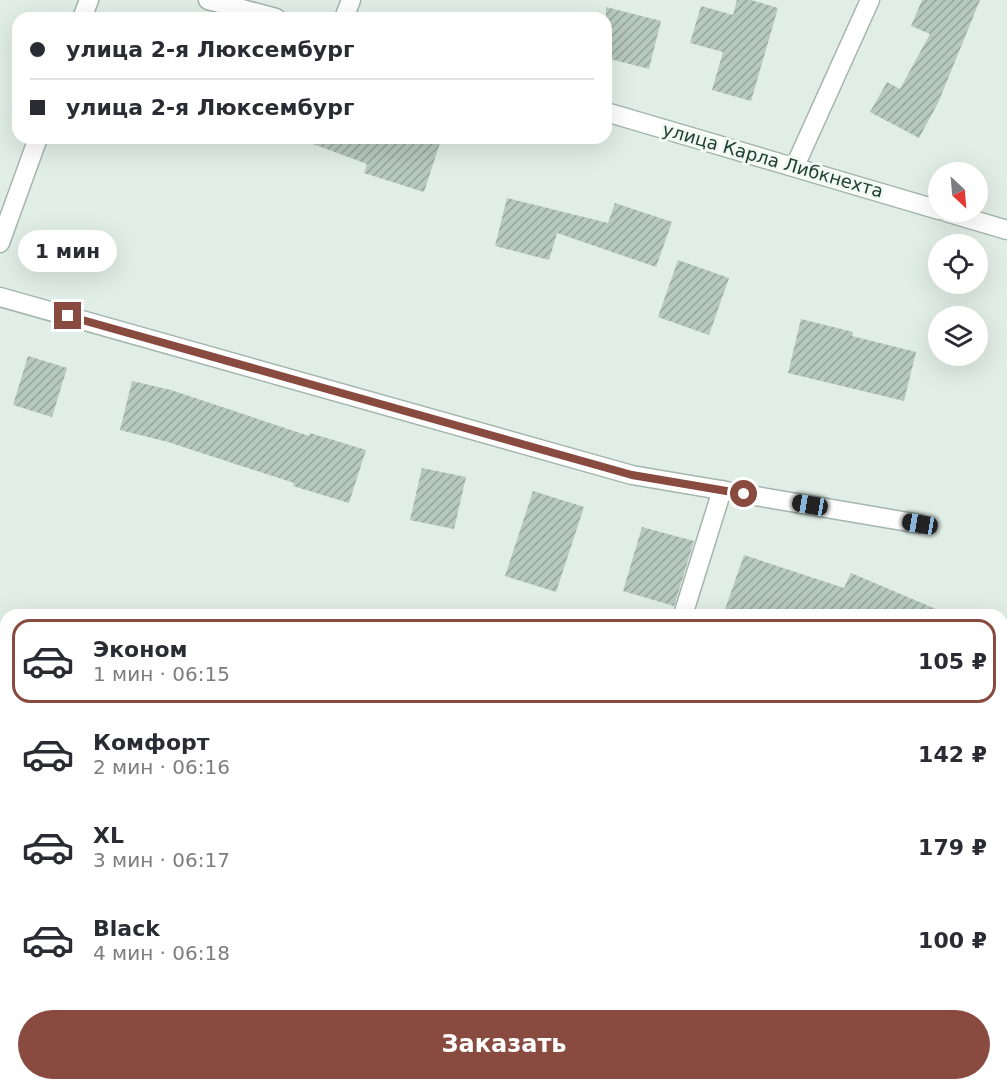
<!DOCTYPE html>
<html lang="ru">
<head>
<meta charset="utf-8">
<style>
	:root { --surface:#fff; --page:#f7f7f7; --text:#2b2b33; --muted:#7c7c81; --line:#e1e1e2; --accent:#894a40 }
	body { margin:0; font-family:"DejaVu Sans",sans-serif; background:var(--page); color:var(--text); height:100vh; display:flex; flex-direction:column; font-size:22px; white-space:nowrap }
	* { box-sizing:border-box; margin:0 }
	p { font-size:20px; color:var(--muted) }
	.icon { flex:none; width:33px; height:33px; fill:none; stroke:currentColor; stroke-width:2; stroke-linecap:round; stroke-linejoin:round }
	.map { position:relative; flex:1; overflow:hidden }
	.details { position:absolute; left:0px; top:609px; width:1008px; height:482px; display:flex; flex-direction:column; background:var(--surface); border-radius:18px 18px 0 0; box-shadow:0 6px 24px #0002 }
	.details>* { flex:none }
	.guide { position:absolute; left:12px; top:12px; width:600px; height:132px; border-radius:18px; box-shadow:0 6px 24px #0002; display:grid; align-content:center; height:132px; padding:0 18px; background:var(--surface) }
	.needle { width:39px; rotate:154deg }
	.controls { position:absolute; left:928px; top:162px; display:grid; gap:12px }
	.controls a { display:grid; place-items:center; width:60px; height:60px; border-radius:50%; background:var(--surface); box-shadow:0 6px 24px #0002; font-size:30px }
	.end { position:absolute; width:27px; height:27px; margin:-14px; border:8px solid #894a40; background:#fff; box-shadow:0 0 0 3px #fff }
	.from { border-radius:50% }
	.bubble { position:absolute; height:42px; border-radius:21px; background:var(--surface); box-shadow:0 6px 24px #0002; font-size:20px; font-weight:800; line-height:42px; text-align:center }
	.car { position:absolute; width:18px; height:36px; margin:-18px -9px; border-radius:8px; box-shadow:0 0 4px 2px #0007; background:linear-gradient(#222 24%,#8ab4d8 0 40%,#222 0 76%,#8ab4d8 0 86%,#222 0) }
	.guide b { display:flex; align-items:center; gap:21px; height:57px; font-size:22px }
	.guide b+b { border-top:2px solid var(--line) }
	.guide i { width:15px; height:15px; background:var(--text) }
	ul { padding:10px 0 0; list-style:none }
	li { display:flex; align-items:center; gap:18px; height:84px; margin:0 12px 9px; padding:0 6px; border:3px solid transparent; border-radius:18px }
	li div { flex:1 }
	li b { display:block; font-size:22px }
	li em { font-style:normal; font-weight:800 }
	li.active { border-color:var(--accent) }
	li>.icon { width:54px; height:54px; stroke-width:1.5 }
	.button { display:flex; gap:12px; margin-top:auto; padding:12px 18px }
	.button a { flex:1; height:69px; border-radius:36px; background:var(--accent); color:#fff; font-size:24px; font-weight:800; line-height:69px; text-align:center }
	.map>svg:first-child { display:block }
</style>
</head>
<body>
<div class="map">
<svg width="1007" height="1090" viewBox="0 0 1007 1090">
	<defs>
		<pattern id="building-hatch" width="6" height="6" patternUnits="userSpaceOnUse" patternTransform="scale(1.5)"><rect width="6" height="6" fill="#b6c8c0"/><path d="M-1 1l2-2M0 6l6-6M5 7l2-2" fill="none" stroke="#94a49d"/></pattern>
	</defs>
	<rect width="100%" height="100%" fill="#e1ede7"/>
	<!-- building -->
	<g fill="url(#building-hatch)">
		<polygon points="737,0 751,0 778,8 751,101 712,90 723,52 690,43 701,6 733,15"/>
		<polygon points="922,0 980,0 938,103 919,138 870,112 887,82 900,89 930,34 911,26"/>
		<polygon points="606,7 661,21 649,69 606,58"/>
		<polygon points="306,138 424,138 440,143 424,192 364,173 367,164 305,141"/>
		<polygon points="507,198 608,223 615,203 672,222 656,267 557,233 549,260 495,246"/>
		<polygon points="678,260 729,278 709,335 658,317"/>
		<polygon points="801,319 853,332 852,336 916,352 904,401 788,373"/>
		<polygon points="28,356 67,368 52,417 13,405"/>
		<polygon points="132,381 171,390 309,436 310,433 366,450 349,503 293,486 294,483 168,442 120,430"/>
		<polygon points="422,468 466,477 454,529 410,520"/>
		<polygon points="533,491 584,507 556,592 505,576"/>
		<polygon points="642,527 694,541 674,606 623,591"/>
		<polygon points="744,555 844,588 851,573 950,615 723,615"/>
	</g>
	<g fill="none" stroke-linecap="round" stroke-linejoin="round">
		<!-- lane casing -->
		<g stroke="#a3b5ae" stroke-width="21">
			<g id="lane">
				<polyline points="82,18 89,0"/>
				<polyline points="0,243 38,138"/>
				<polyline points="683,615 722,490"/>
				<polyline points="519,1090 521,1084"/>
			</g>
		</g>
		<!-- street casing -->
		<g stroke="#a3b5ae" stroke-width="21">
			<g id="street">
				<polyline points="208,0 276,18"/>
				<polyline points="344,18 351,0"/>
				<polyline points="606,112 939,210"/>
				<polyline points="795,166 870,0"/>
				<polyline points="946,212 1007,230"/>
				<polyline points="0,297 632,475 920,524"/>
				<polyline points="0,748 6,750"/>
				<polyline points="1002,888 1007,875"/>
				<polyline points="0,1053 6,1055"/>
				<polyline points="107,1084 126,1090"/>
				<polyline points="923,1090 925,1084"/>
			</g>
		</g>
		<!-- lane -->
		<use href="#lane" stroke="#fff" stroke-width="18"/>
		<!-- street -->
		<use href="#street" stroke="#fff" stroke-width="18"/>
	</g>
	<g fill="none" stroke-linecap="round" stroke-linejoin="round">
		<!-- route -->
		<polyline stroke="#894a40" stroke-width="8" points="68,316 632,475 744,494"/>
	</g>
	<g text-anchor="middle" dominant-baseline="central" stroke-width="6" stroke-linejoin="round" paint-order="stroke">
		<!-- street labels -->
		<g font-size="18" fill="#203f35" stroke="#f2f9f5">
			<text transform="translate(773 160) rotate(16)">улица Карла Либкнехта</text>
		</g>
	</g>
</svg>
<div class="controls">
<a><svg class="needle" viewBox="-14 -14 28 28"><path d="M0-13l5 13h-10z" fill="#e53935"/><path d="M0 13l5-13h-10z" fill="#7c7c81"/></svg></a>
<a><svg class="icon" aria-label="locate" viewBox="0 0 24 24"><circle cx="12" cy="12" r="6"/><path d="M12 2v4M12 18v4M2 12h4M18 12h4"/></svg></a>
<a><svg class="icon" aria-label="layers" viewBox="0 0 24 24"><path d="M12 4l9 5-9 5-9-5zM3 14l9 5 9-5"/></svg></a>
</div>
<i class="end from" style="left:744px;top:494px"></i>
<i class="end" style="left:68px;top:316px"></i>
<div class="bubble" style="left:18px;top:230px;width:99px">1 мин</div>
<i class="car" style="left:810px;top:505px;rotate:280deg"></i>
<i class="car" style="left:920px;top:524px;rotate:280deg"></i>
<div class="guide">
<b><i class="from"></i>улица 2-я Люксембург</b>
<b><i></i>улица 2-я Люксембург</b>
</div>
<section class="details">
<ul>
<li class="active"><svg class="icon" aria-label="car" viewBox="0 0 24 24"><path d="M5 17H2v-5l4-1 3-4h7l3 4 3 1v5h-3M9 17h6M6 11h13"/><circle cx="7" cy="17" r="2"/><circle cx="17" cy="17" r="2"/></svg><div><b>Эконом</b><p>1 мин · 06:15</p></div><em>105 ₽</em></li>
<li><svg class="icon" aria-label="car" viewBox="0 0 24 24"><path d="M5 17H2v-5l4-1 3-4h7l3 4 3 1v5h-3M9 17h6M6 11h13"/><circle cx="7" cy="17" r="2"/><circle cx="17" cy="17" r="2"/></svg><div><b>Комфорт</b><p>2 мин · 06:16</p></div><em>142 ₽</em></li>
<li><svg class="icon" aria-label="car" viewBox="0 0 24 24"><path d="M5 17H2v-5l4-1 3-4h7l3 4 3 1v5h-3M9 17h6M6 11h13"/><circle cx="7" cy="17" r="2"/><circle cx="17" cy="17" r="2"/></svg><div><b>XL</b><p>3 мин · 06:17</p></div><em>179 ₽</em></li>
<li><svg class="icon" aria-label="car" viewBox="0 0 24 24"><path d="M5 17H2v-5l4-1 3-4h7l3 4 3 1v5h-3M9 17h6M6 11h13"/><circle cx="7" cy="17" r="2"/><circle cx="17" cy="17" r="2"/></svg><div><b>Black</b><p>4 мин · 06:18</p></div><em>100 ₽</em></li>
</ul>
<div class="button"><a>Заказать</a></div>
</section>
</div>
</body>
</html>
